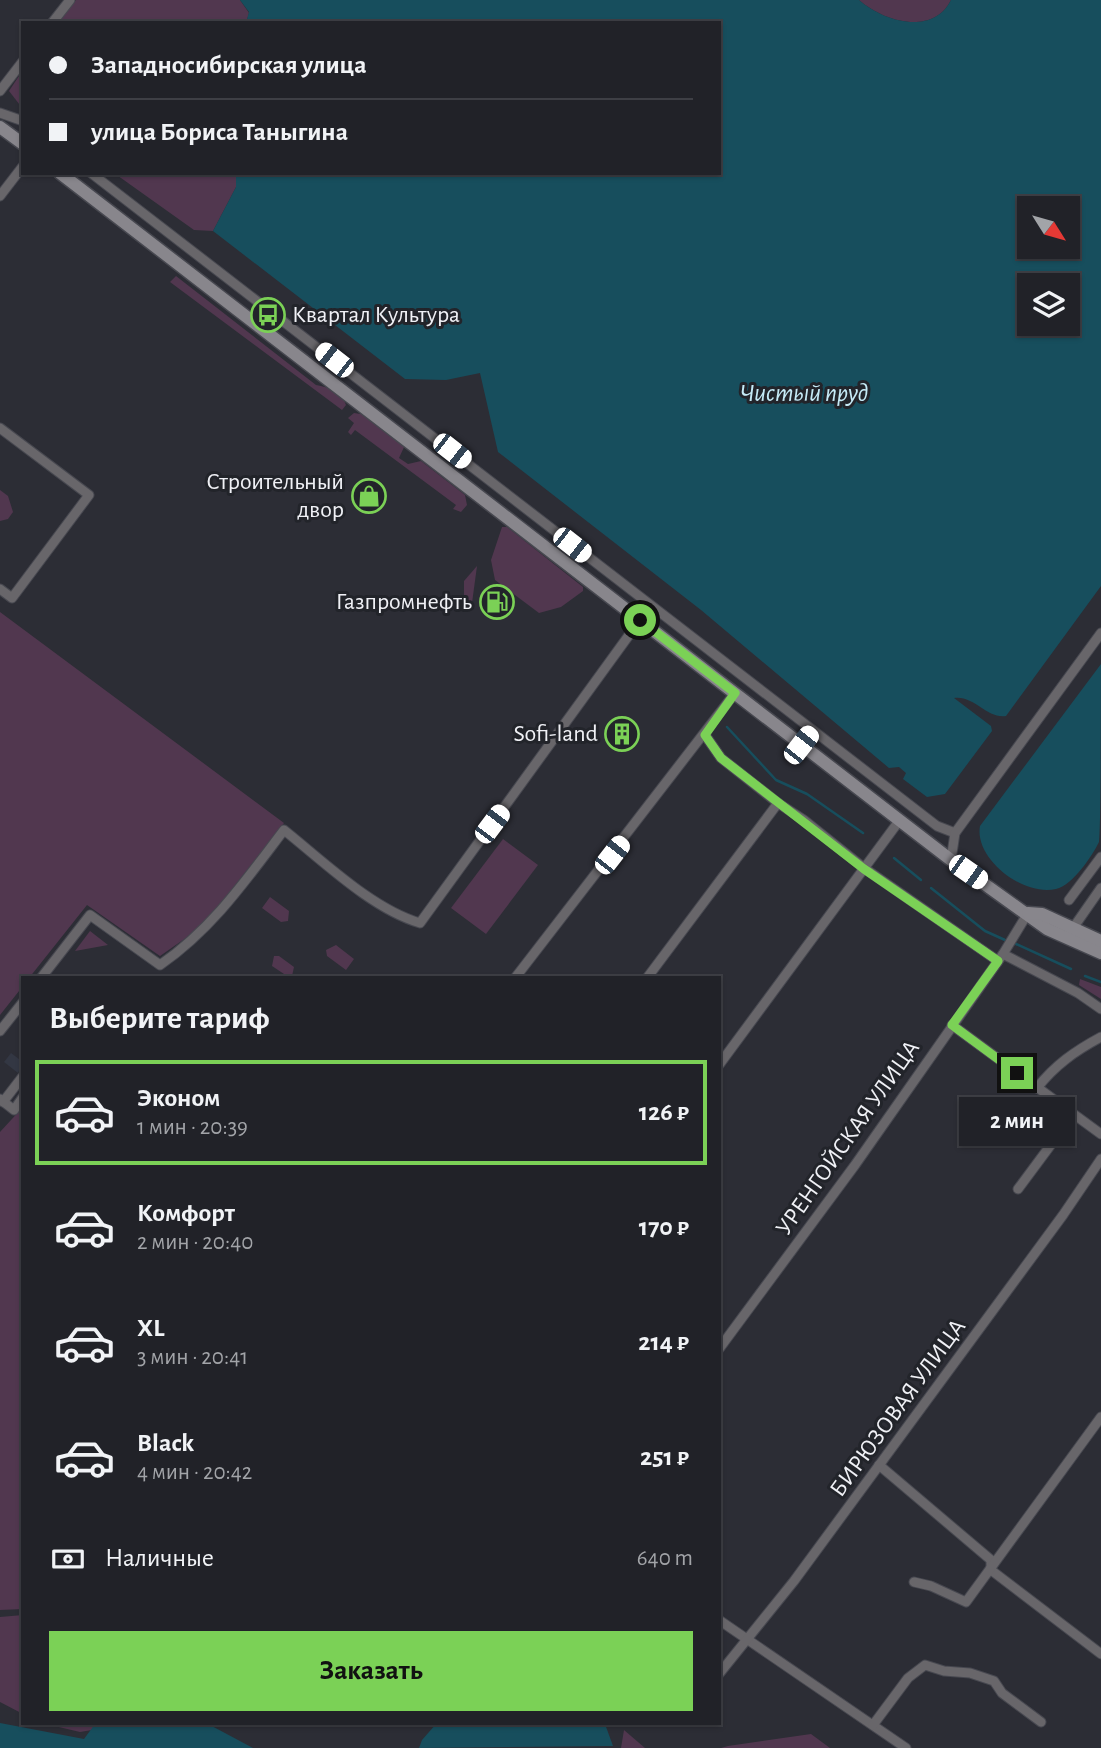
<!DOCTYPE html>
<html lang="ru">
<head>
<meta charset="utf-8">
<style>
	:root { --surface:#212228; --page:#292a30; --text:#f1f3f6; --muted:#a2a4a8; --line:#3e3f45; --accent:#7bd156 }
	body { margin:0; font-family:"Alegreya Sans",sans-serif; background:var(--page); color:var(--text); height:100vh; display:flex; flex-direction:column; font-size:26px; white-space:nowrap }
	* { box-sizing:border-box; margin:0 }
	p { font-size:23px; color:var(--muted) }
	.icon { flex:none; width:38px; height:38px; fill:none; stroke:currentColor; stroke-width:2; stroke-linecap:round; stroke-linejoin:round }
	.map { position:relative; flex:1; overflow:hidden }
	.side { position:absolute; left:21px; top:976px; width:700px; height:749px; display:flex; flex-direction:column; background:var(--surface); border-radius:0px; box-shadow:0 2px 5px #0004,0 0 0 2px var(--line) }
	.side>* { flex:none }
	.hud { position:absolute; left:21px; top:21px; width:700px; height:154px; border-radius:0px; box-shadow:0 2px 5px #0004,0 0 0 2px var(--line); display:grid; align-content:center; height:154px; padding:0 28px; background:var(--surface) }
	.needle { width:46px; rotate:127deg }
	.fabs { position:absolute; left:1017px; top:196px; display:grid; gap:14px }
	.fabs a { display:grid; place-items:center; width:63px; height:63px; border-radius:0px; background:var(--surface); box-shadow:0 2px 5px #0004,0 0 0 2px var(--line); font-size:35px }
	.end { position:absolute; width:32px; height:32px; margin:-16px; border:9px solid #7bd156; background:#111; box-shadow:0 0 0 4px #111 }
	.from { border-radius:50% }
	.bubble { position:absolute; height:49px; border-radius:0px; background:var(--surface); box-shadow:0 2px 5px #0004,0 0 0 2px var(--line); font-size:23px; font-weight:700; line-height:49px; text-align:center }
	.car { position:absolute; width:21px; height:42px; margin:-21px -10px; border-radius:9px; box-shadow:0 0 5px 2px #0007; background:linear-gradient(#fff 24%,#345 0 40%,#fff 0 76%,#345 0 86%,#fff 0) }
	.hud b { display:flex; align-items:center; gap:24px; height:66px; font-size:26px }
	.hud b+b { border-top:2px solid var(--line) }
	.hud i { width:18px; height:18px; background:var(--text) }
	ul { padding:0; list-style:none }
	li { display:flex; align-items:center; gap:21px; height:105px; margin:0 14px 10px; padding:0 14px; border:4px solid transparent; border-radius:0px }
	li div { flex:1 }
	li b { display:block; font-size:26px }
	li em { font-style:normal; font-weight:700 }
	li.current { border-color:var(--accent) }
	li>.icon { width:63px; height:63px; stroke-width:1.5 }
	h2 { padding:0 28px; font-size:32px; line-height:84px }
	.pay { display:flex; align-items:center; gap:18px; height:77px; padding:0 28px; font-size:26px }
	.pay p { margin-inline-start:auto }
	.button { display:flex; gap:14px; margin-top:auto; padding:14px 28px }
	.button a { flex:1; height:80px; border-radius:0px; background:var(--accent); color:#111; font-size:28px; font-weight:700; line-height:80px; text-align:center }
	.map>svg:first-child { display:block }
</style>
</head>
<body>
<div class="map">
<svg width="1101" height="1748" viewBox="0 0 1101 1748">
	<rect width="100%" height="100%" fill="#2c2d35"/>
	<!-- built -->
	<polygon fill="#333743" points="11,1053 23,1062 18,1073 4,1062"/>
	<!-- green -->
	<g fill="#51374f">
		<polygon points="76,0 240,0 249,13 246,23 58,23"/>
		<path d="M859,0H951C933,36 884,22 859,0Z"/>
		<polygon points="23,70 23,109 9,91"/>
		<polygon points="114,173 236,173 236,187 213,231 194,230"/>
		<path d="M176,276L316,385C329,387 342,392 346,405L342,410L170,282Z"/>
		<polygon points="354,413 367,415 405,445 399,458 408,464 421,461 465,495 467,505 461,512 453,509 456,505 355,430 351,435 348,432 354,423 348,418"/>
		<polygon points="0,490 8,496 13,512 8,519 0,521"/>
		<polygon points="502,527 507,527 583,587 583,591 561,607 539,613 495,580 491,560"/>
		<polygon points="477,566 472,603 470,603 464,595 464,581"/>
		<polygon points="0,612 284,823 203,926 160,956 87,905 29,978 23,978 23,986 0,1015"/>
		<polygon points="503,839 538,865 486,934 451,908"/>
		<polygon points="270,897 289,911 288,921 281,922 262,908"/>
		<polygon points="90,931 108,945 75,951"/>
		<polygon points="336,945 354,959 346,970 327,956 326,950"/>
		<polygon points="274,956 279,956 294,967 292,976 287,976 272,966"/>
		<polygon points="1080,979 1101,987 1101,999 1079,985"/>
		<polygon points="23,1107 23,1609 0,1610 0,1132"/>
		<polygon points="23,1615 23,1714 0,1702 0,1617"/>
		<polygon points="46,1724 95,1724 92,1730 80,1732"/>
		<polygon points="624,1730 645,1748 621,1748"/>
		<polygon points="811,1734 830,1748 721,1748 728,1746"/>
	</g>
	<!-- water -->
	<g fill="#174e5d" fill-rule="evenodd">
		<path d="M240,0H859C884,22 933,36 951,0H1101V586L1006,716C987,719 974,695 954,698L991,726L992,731L945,794L927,797L903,779L906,773L899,767L889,768L701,610L498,452L480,373L446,380L405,379L213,231L236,187V173H719V23H246L249,12ZM1068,208V247H1029V208ZM1029,285H1068V324H1029Z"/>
		<path d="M1101,664C1101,690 1101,829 1099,842C1092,856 1073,885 1056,889C1024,897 974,859 980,826Z"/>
		<polygon points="0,1723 84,1739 95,1724 208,1724 253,1748 0,1748"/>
		<polygon points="436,1724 605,1724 613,1746 419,1748 422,1740"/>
	</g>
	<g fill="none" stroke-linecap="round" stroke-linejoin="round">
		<!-- stream -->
		<g stroke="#174e5d" stroke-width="2.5">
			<polyline points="727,727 776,780 807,794 863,833"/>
			<polyline points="894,858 921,880"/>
			<polyline points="931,888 985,931 1005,940"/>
			<polyline points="1016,944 1071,969"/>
			<polyline points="1085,976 1101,982"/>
		</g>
		<!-- street casing -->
		<g stroke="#474850" stroke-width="11">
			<g id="street">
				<polyline points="52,23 70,0"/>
				<polyline points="0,91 23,61"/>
				<polyline points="0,113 23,121"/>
				<polyline points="91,173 937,826 955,833"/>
				<polyline points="0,196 23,166"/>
				<polyline points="0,428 89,495 12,598 0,589"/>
				<polyline points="705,735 721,758 778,803 804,820 864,868 998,961"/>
				<polyline points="951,860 955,833 1101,633"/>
				<polyline points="1069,900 1101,857"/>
				<polyline points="1071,931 1101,888"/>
				<polyline points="1003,954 1078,993 1101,1009"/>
				<path d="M41,978L90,915L160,965C212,929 246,880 284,830C323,861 372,909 420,923L640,620"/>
				<polyline points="515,978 735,693"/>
				<polyline points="647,978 778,803"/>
				<polyline points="952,1025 1101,1134"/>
				<polyline points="0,1031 23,1002"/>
				<polyline points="719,1065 899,821"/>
				<path d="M1037,1088C1055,1065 1075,1051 1101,1037"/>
				<polyline points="0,1099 14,1110 23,1097"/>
				<polyline points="3,1102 23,1076"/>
				<polyline points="1018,1189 1073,1115"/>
				<polyline points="719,1349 855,1165 1003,954 1028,913"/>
				<polyline points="879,1465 991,1560 991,1570 1101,1654"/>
				<polyline points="914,1582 931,1586 966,1602 1101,1417"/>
				<polyline points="719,1620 906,1748"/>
				<polyline points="719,1674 794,1581 1063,1215 1101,1159"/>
				<polyline points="873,1725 908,1678 925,1665 944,1671 970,1673 994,1681 1002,1693 1041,1722"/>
			</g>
		</g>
		<!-- secondary casing -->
		<g stroke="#474850" stroke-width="15">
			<g id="secondary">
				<polyline points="0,127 23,144"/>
				<polyline points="60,173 951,860 1047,929 1101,953"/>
				<polyline points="1028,913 1042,914 1101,941"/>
			</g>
		</g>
		<!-- street -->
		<use href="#street" stroke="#68666a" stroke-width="9"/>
		<!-- secondary -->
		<use href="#secondary" stroke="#88868c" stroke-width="12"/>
	</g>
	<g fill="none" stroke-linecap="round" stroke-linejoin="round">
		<!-- route -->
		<polyline stroke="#7bd156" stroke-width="9" points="640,620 735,693 705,735 721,758 864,869 998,961 952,1025 1017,1073"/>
	</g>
	<!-- icons -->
	<defs>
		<g id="bus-ring" transform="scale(1.75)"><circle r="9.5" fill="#22242a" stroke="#7bd156" stroke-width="1.5"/><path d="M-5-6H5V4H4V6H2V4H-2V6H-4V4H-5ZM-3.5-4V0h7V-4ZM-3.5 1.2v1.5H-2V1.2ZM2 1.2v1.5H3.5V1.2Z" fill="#7bd156"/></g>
		<g id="shop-ring" transform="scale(1.75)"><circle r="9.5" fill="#22242a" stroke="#7bd156" stroke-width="1.5"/><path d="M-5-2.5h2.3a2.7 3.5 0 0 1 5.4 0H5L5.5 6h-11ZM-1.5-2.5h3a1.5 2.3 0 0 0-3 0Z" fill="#7bd156"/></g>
		<g id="fuel-ring" transform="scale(1.75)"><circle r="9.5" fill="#22242a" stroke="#7bd156" stroke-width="1.5"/><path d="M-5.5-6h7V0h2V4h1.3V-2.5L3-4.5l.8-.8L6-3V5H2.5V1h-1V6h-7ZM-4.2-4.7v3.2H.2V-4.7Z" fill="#7bd156"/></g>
		<g id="building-ring" transform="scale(1.75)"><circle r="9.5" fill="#22242a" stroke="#7bd156" stroke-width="1.5"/><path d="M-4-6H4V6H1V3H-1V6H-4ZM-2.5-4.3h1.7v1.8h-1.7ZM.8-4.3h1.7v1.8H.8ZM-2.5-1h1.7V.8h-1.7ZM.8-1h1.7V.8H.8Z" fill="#7bd156"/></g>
	</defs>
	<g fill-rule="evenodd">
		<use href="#bus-ring" x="268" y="315"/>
		<use href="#shop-ring" x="369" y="496"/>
		<use href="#fuel-ring" x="497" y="602"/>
		<use href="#building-ring" x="622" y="734"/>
	</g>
	<g text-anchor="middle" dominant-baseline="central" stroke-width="6" stroke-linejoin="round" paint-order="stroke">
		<!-- poi labels -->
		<g font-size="24" fill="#f0f1f6" stroke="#22242a" text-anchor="end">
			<text x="292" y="315" text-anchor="start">Квартал Культура</text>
			<text x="344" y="482">Строительный<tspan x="344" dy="28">двор</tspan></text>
			<text x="472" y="602">Газпромнефть</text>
			<text x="598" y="734">Sofi-land</text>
		</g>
		<!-- street labels -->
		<g font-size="24" fill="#f0f1f6" stroke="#22242a">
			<text transform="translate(848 1138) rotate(-55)">УРЕНГОЙСКАЯ УЛИЦА</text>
			<text transform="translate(898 1408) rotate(-54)">БИРЮЗОВАЯ УЛИЦА</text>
		</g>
		<!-- water labels -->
		<g font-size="26" font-style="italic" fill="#c5eaf6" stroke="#22242a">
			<text x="804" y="393">Чистый пруд</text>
		</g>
	</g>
</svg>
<div class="fabs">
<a><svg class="needle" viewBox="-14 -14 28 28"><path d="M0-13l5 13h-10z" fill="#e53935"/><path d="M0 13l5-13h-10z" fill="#a2a4a8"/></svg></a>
<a><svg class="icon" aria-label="layers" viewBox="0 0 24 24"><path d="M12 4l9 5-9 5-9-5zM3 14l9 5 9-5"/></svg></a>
</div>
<i class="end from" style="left:640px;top:620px"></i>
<i class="end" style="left:1017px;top:1073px"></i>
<div class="bubble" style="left:959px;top:1097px;width:116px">2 мин</div>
<i class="car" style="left:334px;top:360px;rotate:308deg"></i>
<i class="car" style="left:452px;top:451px;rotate:128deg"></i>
<i class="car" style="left:572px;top:545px;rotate:128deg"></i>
<i class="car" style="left:801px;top:745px;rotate:38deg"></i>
<i class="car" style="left:492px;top:824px;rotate:37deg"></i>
<i class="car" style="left:612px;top:855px;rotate:38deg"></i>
<i class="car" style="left:968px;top:872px;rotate:125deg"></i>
<div class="hud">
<b><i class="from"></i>Западносибирская улица</b>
<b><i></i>улица Бориса Таныгина</b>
</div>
<section class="side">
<h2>Выберите тариф</h2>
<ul>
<li class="current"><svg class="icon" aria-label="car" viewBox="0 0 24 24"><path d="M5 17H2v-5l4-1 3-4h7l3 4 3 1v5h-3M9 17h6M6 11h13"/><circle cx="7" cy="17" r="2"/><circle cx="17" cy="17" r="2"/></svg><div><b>Эконом</b><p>1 мин · 20:39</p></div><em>126 ₽</em></li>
<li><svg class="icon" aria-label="car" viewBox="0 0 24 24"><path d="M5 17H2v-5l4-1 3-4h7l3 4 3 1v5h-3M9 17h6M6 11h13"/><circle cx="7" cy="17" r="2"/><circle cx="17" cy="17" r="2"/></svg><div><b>Комфорт</b><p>2 мин · 20:40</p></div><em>170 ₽</em></li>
<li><svg class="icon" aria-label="car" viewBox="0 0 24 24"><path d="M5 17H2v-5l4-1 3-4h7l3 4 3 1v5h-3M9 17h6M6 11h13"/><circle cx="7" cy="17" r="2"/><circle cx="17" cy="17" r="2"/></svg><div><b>XL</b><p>3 мин · 20:41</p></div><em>214 ₽</em></li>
<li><svg class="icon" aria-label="car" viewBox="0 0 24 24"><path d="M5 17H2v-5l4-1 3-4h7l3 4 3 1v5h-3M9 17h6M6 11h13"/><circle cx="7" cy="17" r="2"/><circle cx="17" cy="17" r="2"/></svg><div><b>Black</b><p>4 мин · 20:42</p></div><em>251 ₽</em></li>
</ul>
<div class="pay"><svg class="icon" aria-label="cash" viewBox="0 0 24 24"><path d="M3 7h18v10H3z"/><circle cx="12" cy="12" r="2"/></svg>Наличные<p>640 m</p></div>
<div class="button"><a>Заказать</a></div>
</section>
</div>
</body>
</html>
